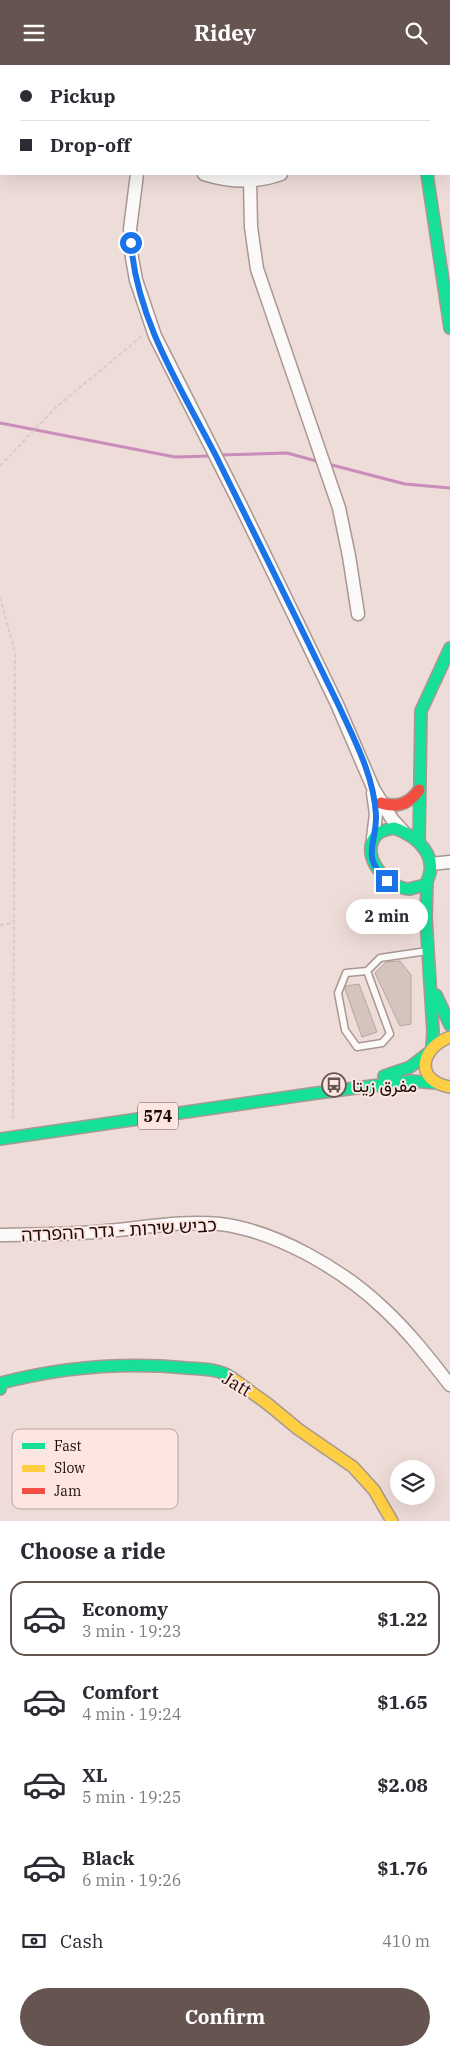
<!DOCTYPE html>
<html lang="en">
<head>
<meta charset="utf-8">
<style>
	:root { --surface:#fff; --page:#f7f7f7; --text:#2b2b33; --muted:#7c7c81; --line:#e1e1e2; --accent:#665451 }
	body { margin:0; font-family:"IBM Plex Serif",Vazirmatn,"Noto Sans Hebrew",serif; background:var(--page); color:var(--text); height:100vh; display:flex; flex-direction:column; font-size:19px; white-space:nowrap }
	* { box-sizing:border-box; margin:0 }
	p { font-size:16px; color:var(--muted) }
	.icon { flex:none; width:28px; height:28px; fill:none; stroke:currentColor; stroke-width:2; stroke-linecap:round; stroke-linejoin:round }
	.map { position:relative; height:1456px; overflow:hidden }
	.sheet { display:flex; flex-direction:column; background:var(--surface); flex:1 }
	.sheet>* { flex:none }
	.banner { position:absolute; left:0px; top:0px; width:450px; height:110px; box-shadow:0 5px 20px #0002; display:grid; align-content:center; height:110px; padding:0 20px; background:var(--surface) }
	.controls { position:absolute; left:390px; top:1395px; display:grid; gap:10px }
	.controls a { display:grid; place-items:center; width:45px; height:45px; border-radius:50%; background:var(--surface); box-shadow:0 5px 20px #0002; font-size:25px }
	.end { position:absolute; width:22px; height:22px; margin:-11px; border:6px solid #1a73e8; background:#fff; box-shadow:0 0 0 2px #fff }
	.from { border-radius:50% }
	.bubble { position:absolute; height:35px; border-radius:18px; background:var(--surface); box-shadow:0 5px 20px #0002; font-size:16px; font-weight:800; line-height:35px; text-align:center }
	.banner b { display:flex; align-items:center; gap:18px; height:48px; font-size:19px }
	.banner b+b { border-top:1px solid var(--line) }
	.banner i { width:12px; height:12px; background:var(--text) }
	ul { padding:0; list-style:none }
	li { display:flex; align-items:center; gap:15px; height:75px; margin:0 10px 8px; padding:0 10px; border:2px solid transparent; border-radius:15px }
	li div { flex:1 }
	li b { display:block; font-size:19px }
	li em { font-style:normal; font-weight:800 }
	li.on { border-color:var(--accent) }
	li>.icon { width:45px; height:45px; stroke-width:1.5 }
	h2 { padding:0 20px; font-size:22px; line-height:60px }
	.pay { display:flex; align-items:center; gap:12px; height:55px; padding:0 20px; font-size:19px }
	.pay p { margin-inline-start:auto }
	.cta { display:flex; gap:10px; margin-top:auto; padding:10px 20px }
	.cta a { flex:1; height:58px; border-radius:30px; background:var(--accent); color:#fff; font-size:20px; font-weight:800; line-height:58px; text-align:center }
	header { display:flex; justify-content:space-between; align-items:center; height:65px; padding:0 20px; background:var(--accent); color:#fff; font-size:22px; font-weight:800 }
	.map>svg:first-child { display:block }
</style>
</head>
<body>
<header><svg class="icon" aria-label="menu" viewBox="0 0 24 24"><path d="M4 6h16M4 12h16M4 18h16"/></svg>Ridey<svg class="icon" aria-label="search" viewBox="0 0 24 24"><circle cx="10" cy="10" r="6"/><path d="M15 15l6 6"/></svg></header>
<div class="map">
<svg width="450" height="1456" viewBox="0 0 450 1456">
	<rect width="100%" height="100%" fill="#eedcd8"/>
	<g fill="none" stroke-linecap="round" stroke-linejoin="round">
		<!-- stream -->
		<g stroke="#ca8cbb" stroke-width="3">
			<polyline points="0,358 175,392 211,391"/>
			<polyline points="220,390 287,388 320,397"/>
			<polyline points="328,399 405,419 450,423"/>
		</g>
	</g>
	<!-- building -->
	<g fill="#d5c4bd" stroke="#b5a69f">
		<polygon points="400,896 411,910 411,959 400,961 375,908 386,897"/>
		<polygon points="359,919 377,967 362,972 345,924 346,921"/>
	</g>
	<g fill="none" stroke-linecap="round" stroke-linejoin="round">
		<!-- lane casing -->
		<g stroke="#a89793" stroke-width="9">
			<polyline id="lane" points="367,906 346,908 338,928 345,965 357,982 382,978 390,969 367,906 380,893 427,886"/>
		</g>
		<!-- street casing -->
		<g stroke="#a89793" stroke-width="15">
			<g id="street">
				<polyline points="169,1 170,0"/>
				<polyline points="137,109 130,164 132,193 136,215 155,271 241,441 337,639 374,725 392,754 403,766"/>
				<path d="M204,109C229,117 256,118 281,109"/>
				<polyline points="250,115 251,162 257,204 339,443 349,491 358,549"/>
				<polyline points="373,728 376,749 373,773"/>
				<polyline points="431,799 450,797"/>
				<path d="M0,1170C35,1169 71,1170 106,1166C144,1163 182,1155 220,1159C276,1166 342,1204 383,1243C408,1266 429,1293 450,1320"/>
			</g>
		</g>
		<!-- fast casing -->
		<g stroke="#a89793" stroke-width="14">
			<g id="fast">
				<polyline points="427,109 450,263"/>
				<path d="M394,763C419,772 441,793 425,820C420,821 414,823 410,824C386,824 356,786 379,768C383,765 390,764 394,763Z"/>
				<polyline points="419,777 421,646 450,583"/>
				<polyline points="427,818 426,853 433,966 432,981"/>
				<polyline points="436,930 450,960"/>
				<polyline points="384,1011 410,1002 427,989"/>
				<polyline points="0,1074 317,1028 411,1016 436,1018"/>
				<path d="M0,1324L1,1318C62,1302 124,1297 187,1303C202,1304 220,1304 232,1313"/>
			</g>
		</g>
		<!-- slow casing -->
		<g stroke="#a89793" stroke-width="14">
			<g id="slow">
				<path d="M450,972C420,983 414,1016 450,1022"/>
				<polyline points="232,1313 269,1340 298,1364 353,1402 374,1425 392,1456"/>
			</g>
		</g>
		<!-- jam casing -->
		<g stroke="#a89793" stroke-width="14">
			<g id="jam">
				<polyline points="416,1 417,0"/>
				<path d="M381,738C397,743 409,739 419,725"/>
			</g>
		</g>
		<!-- path -->
		<g stroke="#d4cecc" stroke-width="2" stroke-dasharray="4 2.5" stroke-linecap="butt">
			<polyline points="0,401 55,343 142,271"/>
			<polyline points="0,532 15,588 13,1056"/>
			<polyline points="0,860 13,858"/>
		</g>
		<!-- lane -->
		<use href="#lane" stroke="#fcfaf9" stroke-width="6"/>
		<!-- street -->
		<use href="#street" stroke="#fcfaf9" stroke-width="12"/>
		<!-- fast -->
		<use href="#fast" stroke="#16e098" stroke-width="11"/>
		<!-- slow -->
		<use href="#slow" stroke="#ffcf43" stroke-width="11"/>
		<!-- jam -->
		<use href="#jam" stroke="#f24e42" stroke-width="11"/>
	</g>
	<g fill="none" stroke-linecap="round" stroke-linejoin="round">
		<!-- route -->
		<path stroke="#1a73e8" stroke-width="6" d="M131,178C137,256 181,323 216,391C257,474 298,556 338,639C354,674 374,711 376,750C377,779 360,791 387,816"/>
	</g>
	<!-- icons -->
	<defs>
		<g id="bus-ring" transform="scale(1.25)"><circle r="9.5" fill="#fde6e1" stroke="#665451" stroke-width="1.5"/><path d="M-5-6H5V4H4V6H2V4H-2V6H-4V4H-5ZM-3.5-4V0h7V-4ZM-3.5 1.2v1.5H-2V1.2ZM2 1.2v1.5H3.5V1.2Z" fill="#665451"/></g>
	</defs>
	<g fill-rule="evenodd">
		<use href="#bus-ring" x="334" y="1020"/>
	</g>
	<g text-anchor="middle" dominant-baseline="central" stroke-width="4" stroke-linejoin="round" paint-order="stroke">
		<!-- shield labels -->
		<rect fill="#fde6e1" stroke="#604d49" stroke-width="1" x="138" y="1037.5" width="40" height="27" rx="4"/>
		<g font-size="16" font-weight="bold" fill="#1d0b08">
			<text x="158" y="1051">574</text>
		</g>
		<!-- poi labels -->
		<g font-size="18" fill="#1d0b08" stroke="#fde6e1" text-anchor="start">
			<text x="352" y="1020">مفرق زيتا</text>
		</g>
		<!-- street labels -->
		<g font-size="18" fill="#1d0b08" stroke="#fde6e1">
			<text transform="translate(119 1165) rotate(-3)">כביש שירות - גדר ההפרדה</text>
			<text transform="translate(237 1319) rotate(31)">Jatt</text>
		</g>
	</g>
	<!-- legend -->
	<rect x="12" y="1364" width="166" height="80" rx="8" fill="#fde6e1" stroke="#baa4a0" stroke-width="1"/>
	<rect x="22" y="1378" width="23" height="6" fill="#16e098"/>
	<rect x="22" y="1400" width="23" height="7" fill="#ffcf43"/>
	<rect x="22" y="1423" width="23" height="6" fill="#f24e42"/>
	<g font-size="14" fill="#1d0b08">
		<text x="54" y="1386">Fast</text>
		<text x="54" y="1408">Slow</text>
		<text x="54" y="1431">Jam</text>
	</g>
</svg>
<div class="controls">
<a><svg class="icon" aria-label="layers" viewBox="0 0 24 24"><path d="M12 4l9 5-9 5-9-5zM3 14l9 5 9-5"/></svg></a>
</div>
<i class="end from" style="left:131px;top:178px"></i>
<i class="end" style="left:387px;top:816px"></i>
<div class="bubble" style="left:346px;top:834px;width:82px">2 min</div>
<div class="banner">
<b><i class="from"></i>Pickup</b>
<b><i></i>Drop-off</b>
</div>
</div>
<section class="sheet">
<h2>Choose a ride</h2>
<ul>
<li class="on"><svg class="icon" aria-label="car" viewBox="0 0 24 24"><path d="M5 17H2v-5l4-1 3-4h7l3 4 3 1v5h-3M9 17h6M6 11h13"/><circle cx="7" cy="17" r="2"/><circle cx="17" cy="17" r="2"/></svg><div><b>Economy</b><p>3 min · 19:23</p></div><em>$1.22</em></li>
<li><svg class="icon" aria-label="car" viewBox="0 0 24 24"><path d="M5 17H2v-5l4-1 3-4h7l3 4 3 1v5h-3M9 17h6M6 11h13"/><circle cx="7" cy="17" r="2"/><circle cx="17" cy="17" r="2"/></svg><div><b>Comfort</b><p>4 min · 19:24</p></div><em>$1.65</em></li>
<li><svg class="icon" aria-label="car" viewBox="0 0 24 24"><path d="M5 17H2v-5l4-1 3-4h7l3 4 3 1v5h-3M9 17h6M6 11h13"/><circle cx="7" cy="17" r="2"/><circle cx="17" cy="17" r="2"/></svg><div><b>XL</b><p>5 min · 19:25</p></div><em>$2.08</em></li>
<li><svg class="icon" aria-label="car" viewBox="0 0 24 24"><path d="M5 17H2v-5l4-1 3-4h7l3 4 3 1v5h-3M9 17h6M6 11h13"/><circle cx="7" cy="17" r="2"/><circle cx="17" cy="17" r="2"/></svg><div><b>Black</b><p>6 min · 19:26</p></div><em>$1.76</em></li>
</ul>
<div class="pay"><svg class="icon" aria-label="cash" viewBox="0 0 24 24"><path d="M3 7h18v10H3z"/><circle cx="12" cy="12" r="2"/></svg>Cash<p>410 m</p></div>
<div class="cta"><a>Confirm</a></div>
</section>
</body>
</html>
